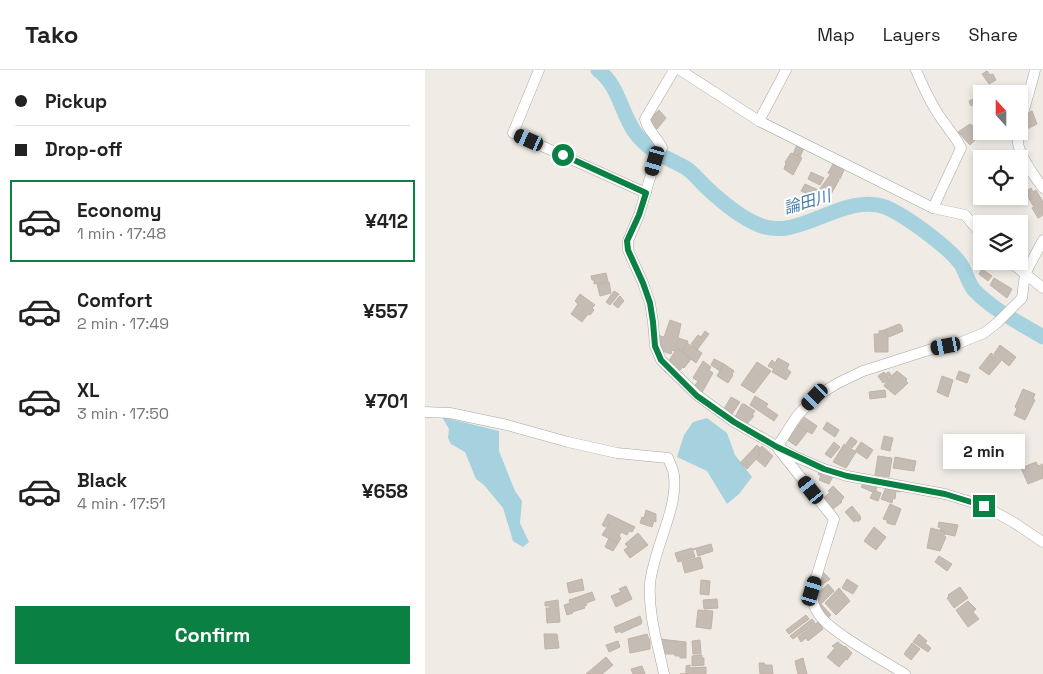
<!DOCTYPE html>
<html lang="en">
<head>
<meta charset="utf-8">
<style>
	:root { --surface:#fff; --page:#f6f6f6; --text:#222; --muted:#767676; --line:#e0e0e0; --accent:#0b8043 }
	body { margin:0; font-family:"Space Grotesk","Noto Sans JP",sans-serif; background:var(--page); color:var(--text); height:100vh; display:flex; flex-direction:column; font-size:19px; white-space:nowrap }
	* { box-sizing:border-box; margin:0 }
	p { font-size:16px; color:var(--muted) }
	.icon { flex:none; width:28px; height:28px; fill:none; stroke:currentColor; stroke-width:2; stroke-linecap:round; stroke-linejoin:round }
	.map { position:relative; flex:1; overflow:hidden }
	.side { display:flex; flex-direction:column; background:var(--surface); width:425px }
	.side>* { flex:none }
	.guide { display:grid; align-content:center; height:110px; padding:0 15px; background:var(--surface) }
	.needle { width:32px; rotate:339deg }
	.buttons { position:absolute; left:548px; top:15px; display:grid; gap:10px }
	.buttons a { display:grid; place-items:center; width:55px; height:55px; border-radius:0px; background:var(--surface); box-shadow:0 2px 8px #0003; font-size:25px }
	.end { position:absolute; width:22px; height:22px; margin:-11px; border:6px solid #0b8043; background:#fff; box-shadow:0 0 0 2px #fff }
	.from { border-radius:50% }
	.bubble { position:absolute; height:35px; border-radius:0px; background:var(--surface); box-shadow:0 2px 8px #0003; font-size:16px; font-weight:600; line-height:35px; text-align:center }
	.car { position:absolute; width:15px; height:30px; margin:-15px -8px; border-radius:6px; box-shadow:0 0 4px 1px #0007; background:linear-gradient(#222 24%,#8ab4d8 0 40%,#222 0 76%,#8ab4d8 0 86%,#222 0) }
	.guide b { display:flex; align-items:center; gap:18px; height:48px; font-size:19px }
	.guide b+b { border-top:1px solid var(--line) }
	.guide i { width:12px; height:12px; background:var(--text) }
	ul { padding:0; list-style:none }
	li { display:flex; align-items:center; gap:15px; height:82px; margin:0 10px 8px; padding:0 5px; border:2px solid transparent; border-radius:0px }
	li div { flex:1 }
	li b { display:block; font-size:19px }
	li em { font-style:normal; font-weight:600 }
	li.current { border-color:var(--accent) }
	li>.icon { width:45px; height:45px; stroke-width:1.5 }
	.primary-button { display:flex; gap:10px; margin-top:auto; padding:10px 15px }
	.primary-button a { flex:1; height:58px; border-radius:0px; background:var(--accent); color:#fff; font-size:20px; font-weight:600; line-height:58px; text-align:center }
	header { display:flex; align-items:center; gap:30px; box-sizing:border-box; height:70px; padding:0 25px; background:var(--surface); border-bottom:1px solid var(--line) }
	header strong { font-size:24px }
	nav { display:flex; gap:28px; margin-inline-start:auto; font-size:18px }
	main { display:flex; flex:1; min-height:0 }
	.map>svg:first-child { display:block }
</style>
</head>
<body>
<header>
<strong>Tako</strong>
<nav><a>Map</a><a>Layers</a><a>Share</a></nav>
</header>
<main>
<section class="side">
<div class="guide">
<b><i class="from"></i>Pickup</b>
<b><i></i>Drop-off</b>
</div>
<ul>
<li class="current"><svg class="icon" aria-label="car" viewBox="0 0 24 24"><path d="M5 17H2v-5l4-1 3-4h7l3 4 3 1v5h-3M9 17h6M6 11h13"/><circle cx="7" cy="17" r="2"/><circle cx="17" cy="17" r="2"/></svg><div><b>Economy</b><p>1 min · 17:48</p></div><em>¥412</em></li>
<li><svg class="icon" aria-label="car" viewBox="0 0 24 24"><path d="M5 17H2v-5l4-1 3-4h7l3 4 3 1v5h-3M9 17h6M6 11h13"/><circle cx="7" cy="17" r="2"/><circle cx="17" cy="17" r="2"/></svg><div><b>Comfort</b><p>2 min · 17:49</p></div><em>¥557</em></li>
<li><svg class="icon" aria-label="car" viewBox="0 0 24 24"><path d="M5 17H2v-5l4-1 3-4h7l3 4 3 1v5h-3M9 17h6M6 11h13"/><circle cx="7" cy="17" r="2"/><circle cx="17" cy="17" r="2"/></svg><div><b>XL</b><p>3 min · 17:50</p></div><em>¥701</em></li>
<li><svg class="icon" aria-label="car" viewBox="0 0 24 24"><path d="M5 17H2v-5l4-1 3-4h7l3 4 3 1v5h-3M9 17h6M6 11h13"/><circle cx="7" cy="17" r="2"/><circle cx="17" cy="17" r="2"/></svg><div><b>Black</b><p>4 min · 17:51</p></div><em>¥658</em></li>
</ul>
<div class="primary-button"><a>Confirm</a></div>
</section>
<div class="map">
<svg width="618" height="604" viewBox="0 0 618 604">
	<rect width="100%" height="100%" fill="#f0ece5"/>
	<!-- water -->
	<g fill="#a5d2de">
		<polygon points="17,347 74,361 74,381 90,421 97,431 95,453 104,472 98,477 88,471 78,438 59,415 51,409 40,382 26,374 23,368 24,359"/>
		<polygon points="282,348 302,363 310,385 327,407 314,424 302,434 282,401 252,387 259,365 268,352"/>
	</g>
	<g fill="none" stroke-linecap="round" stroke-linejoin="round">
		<!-- river -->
		<path stroke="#a5d2de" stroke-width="15" d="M173,0C193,14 196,42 209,61C223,81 241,87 261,98C269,103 276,113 283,119C296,131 315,147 332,154C372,174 417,122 460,137C480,145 522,176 535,193C541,201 543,213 549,220C568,240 595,253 618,267"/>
	</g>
	<!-- building -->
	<g fill="#c5bcb4" stroke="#c2b3a7">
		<polygon points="562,1 565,5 568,4 571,10 564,14 557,4"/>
		<polygon points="573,16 577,24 558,24 562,22"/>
		<polygon points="556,25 556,34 551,37 549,34 546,36 544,31"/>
		<polygon points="234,40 241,48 232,59 223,50"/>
		<polygon points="607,41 612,54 600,60 594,48"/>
		<polygon points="545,54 548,56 550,55 556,64 545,75 533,62"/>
		<polygon points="372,75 379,78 375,87 368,84"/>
		<polygon points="366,83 377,88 368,105 359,99 361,93 360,92"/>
		<polygon points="408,94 419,100 415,109 403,103"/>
		<polygon points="386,102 399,108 395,115 383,109"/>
		<polygon points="405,105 414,110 405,126 394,120"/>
		<polygon points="380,114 393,120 389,127 376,121"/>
		<polygon points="606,118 608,122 611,120 618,132 618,145 613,148 607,138 609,137 600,122"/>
		<polygon points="557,199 567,206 563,211 554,204"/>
		<polygon points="181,203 183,211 169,214 169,210 167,210 166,206"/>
		<polygon points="569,208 587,219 582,228 565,215"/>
		<polygon points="184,212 186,223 175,226 172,214"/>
		<polygon points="189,221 194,224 185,235 181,232"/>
		<polygon points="155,224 170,235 167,238 169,240 165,245 163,244 157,252 146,244 153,234 150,231"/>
		<polygon points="195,226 199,231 193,238 188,234"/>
		<polygon points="245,250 256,254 253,268 263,271 257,282 252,278 250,281 247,280 246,284 231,279 232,265 239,267"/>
		<polygon points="474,254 476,255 478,261 464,267 462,266 459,260"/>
		<polygon points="460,260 462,266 463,265 463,282 450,282 449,264 454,264 454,261"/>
		<polygon points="280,261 284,264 272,280 266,274 273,265 276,267"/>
		<polygon points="262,273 277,283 271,293 257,282"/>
		<polygon points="575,275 591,287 584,296 569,284"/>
		<polygon points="252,278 266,289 259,298 258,297 248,307 239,301 241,298 240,297"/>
		<polygon points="566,283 576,291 564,305 554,298"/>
		<polygon points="353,288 364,294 362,299 366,302 361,310 347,302 349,299 343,296 347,290 350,293"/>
		<polygon points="289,289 299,294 295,301 286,295"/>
		<polygon points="278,291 286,297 284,300 288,303 275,326 267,320 273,311 268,308 269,306"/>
		<polygon points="332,292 346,301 329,323 316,315"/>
		<polygon points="299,294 309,301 307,304 308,305 303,313 292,306"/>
		<polygon points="472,301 482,309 481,311 483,313 470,325 459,316 463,309"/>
		<polygon points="534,301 545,305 542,313 531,309"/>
		<polygon points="459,302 460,304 464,302 466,305 462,308 463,310 458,313 453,306"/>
		<polygon points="517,306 528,310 523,327 512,322"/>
		<polygon points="598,319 610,324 608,329 610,330 600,350 589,345 592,339 590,337"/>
		<polygon points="460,320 461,327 445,329 444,322"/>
		<polygon points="330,326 343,334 341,337 353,345 349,351 325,335"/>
		<polygon points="306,327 315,332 307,344 299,339"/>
		<polygon points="317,334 319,334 330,341 327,345 329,346 320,356 309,349"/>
		<polygon points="379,347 392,356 387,364 373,356"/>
		<polygon points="369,352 382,362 371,376 360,368"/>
		<polygon points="402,352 414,360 410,367 398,359"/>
		<polygon points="459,366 468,368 465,381 456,379"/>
		<polygon points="426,367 432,371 430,375 429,375 427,378 421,374"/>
		<polygon points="409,372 415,377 406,388 400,384"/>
		<polygon points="436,372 448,380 442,389 430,381"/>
		<polygon points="419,374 431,382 421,398 408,392"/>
		<polygon points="332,375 335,378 333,380 335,385 322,399 315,393"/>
		<polygon points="337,376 348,386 340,397 331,389 335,385 333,380"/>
		<polygon points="453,386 467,388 464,407 450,405"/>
		<polygon points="470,387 491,391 489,401 468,398"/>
		<polygon points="611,392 613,396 618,394 618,408 603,414 596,398"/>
		<polygon points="396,400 409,404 404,414 394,410 396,406 393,404"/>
		<polygon points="441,409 453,414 450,423 436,417"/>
		<polygon points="462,415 476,418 475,422 471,421 470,429 468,428 467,433 456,429"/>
		<polygon points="408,416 419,427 416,431 417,432 407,440 397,430 405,422 403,421"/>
		<polygon points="450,421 456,423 453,431 445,428 448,422"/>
		<polygon points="465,434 476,439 470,455 462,453 462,450 458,449"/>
		<polygon points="427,436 436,447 434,448 436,449 433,452 432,450 429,452 420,442"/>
		<polygon points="221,440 231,444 231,452 229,451 227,457 215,453 217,447 219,448"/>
		<polygon points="183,444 210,457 207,462 204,461 202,465 196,462 194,466 196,468 193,473 177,465 184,454 180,457 177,455"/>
		<polygon points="514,452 533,455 530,466 520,464 520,462 515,460 516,458 513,457"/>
		<polygon points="449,457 461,467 451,480 439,471"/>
		<polygon points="506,458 520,462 519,466 521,467 515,481 502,478"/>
		<polygon points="213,463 223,475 205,488 199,480 203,477 200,474"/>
		<polygon points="184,468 193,473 188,481 180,477"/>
		<polygon points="286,474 288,481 273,486 271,479 268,480 268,479"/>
		<polygon points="267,478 270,487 253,492 250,483"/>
		<polygon points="514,486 527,494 522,501 510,492"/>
		<polygon points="275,487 278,498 260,503 257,492"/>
		<polygon points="396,500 405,509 390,520 382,512 386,509 384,507 391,501"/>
		<polygon points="157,509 159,520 144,523 142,513"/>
		<polygon points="422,509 433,516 428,524 417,518"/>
		<polygon points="276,510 285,511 284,525 275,524"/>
		<polygon points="403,514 409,521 396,534 406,545 401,550 384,532"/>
		<polygon points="201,516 207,529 191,537 186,526 196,522 194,519"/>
		<polygon points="535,517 543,528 529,538 522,528 524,526 523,525"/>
		<polygon points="414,518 425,531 411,545 400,533"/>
		<polygon points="167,522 170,530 161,533 162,535 159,536 160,538 147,542 148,543 142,545 139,535 145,533 144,530"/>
		<polygon points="292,529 293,538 279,539 278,530"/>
		<polygon points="133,530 135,552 122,553 121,538 125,538 125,536 120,536 120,532"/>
		<polygon points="543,531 551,539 548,542 554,549 543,557 531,540"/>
		<polygon points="273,540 288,541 286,559 271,557"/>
		<polygon points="381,545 384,549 364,564 361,560"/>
		<polygon points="215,546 217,552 216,554 196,563 195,561 191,563 189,557"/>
		<polygon points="387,549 390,553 368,569 365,566"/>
		<polygon points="393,552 398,559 383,571 381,568 376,572 373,567"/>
		<polygon points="119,564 132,564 134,578 120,579"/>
		<polygon points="222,564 225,571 225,579 205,583 203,569"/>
		<polygon points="494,564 502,571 500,573 506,578 503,582 488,572"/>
		<polygon points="235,569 261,572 261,588 255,588 255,586 250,586 250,584 238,584"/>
		<polygon points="275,570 276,584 268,584 267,571"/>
		<polygon points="193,571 195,577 184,582 181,575"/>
		<polygon points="413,572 419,577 420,576 427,583 422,590 421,589 414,597 402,587 410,578 407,576"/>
		<polygon points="487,573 495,579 486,590 479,584"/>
		<polygon points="277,585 277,588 279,588 279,595 267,596 267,586"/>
		<polygon points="181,587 188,595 177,604 161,604"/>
		<polygon points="378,588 382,604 373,604 370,591"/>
		<polygon points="334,593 339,593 340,595 347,595 348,604 335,604"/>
		<polygon points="265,595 265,598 281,597 281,604 255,604 261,604 261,596"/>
		<polygon points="217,596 220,604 208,604 206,599"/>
	</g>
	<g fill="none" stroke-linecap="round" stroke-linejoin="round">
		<!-- minor casing -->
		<g stroke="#a6a6a6" stroke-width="11">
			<g id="minor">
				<polyline points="114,0 88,63 221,123"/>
				<path d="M249,0L220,49C222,60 233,68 237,78L230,91L214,145L203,171V180L218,213L225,233L228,252L230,276L236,290L272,325L309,352L371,387L399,399L422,406L520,424L559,436L588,452L618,472"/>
				<polyline points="255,0 334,51 508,138 540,145 556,164"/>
				<path d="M491,0C499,19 508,39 521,55C526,63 532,69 536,78L508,138"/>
				<path d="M610,0C606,19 592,57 593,73C595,87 610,107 618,118"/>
				<polyline points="334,51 361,0"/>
				<polyline points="584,191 618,218"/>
				<path d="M0,342L25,343L82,355L143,372L192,383L243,388C245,394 249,400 249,406C253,440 228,479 225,514C223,544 233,575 239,604"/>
				<polyline points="352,377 372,346 390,327 413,313 438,301 510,278 532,274 559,263 572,253 597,228 600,204 618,170"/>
				<path d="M354,380L409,449L387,521C387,529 388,536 393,543C403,561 461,592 480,604"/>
			</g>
		</g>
		<!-- minor -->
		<use href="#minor" stroke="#fff" stroke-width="10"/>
	</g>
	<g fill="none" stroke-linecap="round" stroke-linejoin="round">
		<!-- route -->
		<polyline stroke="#0b8043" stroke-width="6" points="138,85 221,123 214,145 202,171 203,180 218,213 225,233 228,252 230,276 236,290 272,326 309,352 352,377 399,399 422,406 520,424 559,436"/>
	</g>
	<g text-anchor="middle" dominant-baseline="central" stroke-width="4" stroke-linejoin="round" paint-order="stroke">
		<!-- water labels -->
		<g font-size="16" font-style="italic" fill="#467aa9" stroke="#fff">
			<text transform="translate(382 132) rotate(-16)">論田川</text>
		</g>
	</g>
</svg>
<div class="buttons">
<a><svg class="needle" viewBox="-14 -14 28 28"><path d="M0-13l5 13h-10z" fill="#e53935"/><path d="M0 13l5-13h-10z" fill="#767676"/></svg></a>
<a><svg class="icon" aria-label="locate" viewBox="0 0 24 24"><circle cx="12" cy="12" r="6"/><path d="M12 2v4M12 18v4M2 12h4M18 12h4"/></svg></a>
<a><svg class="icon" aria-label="layers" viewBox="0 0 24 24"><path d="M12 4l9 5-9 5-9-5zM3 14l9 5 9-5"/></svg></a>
</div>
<i class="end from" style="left:138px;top:85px"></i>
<i class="end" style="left:559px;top:436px"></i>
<div class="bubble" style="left:518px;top:364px;width:82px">2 min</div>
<i class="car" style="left:104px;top:70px;rotate:294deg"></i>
<i class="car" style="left:230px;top:91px;rotate:196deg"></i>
<i class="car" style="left:521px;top:276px;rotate:259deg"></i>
<i class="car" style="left:390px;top:327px;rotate:224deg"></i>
<i class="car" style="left:386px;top:420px;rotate:322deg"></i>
<i class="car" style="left:387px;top:521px;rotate:17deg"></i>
</div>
</main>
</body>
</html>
